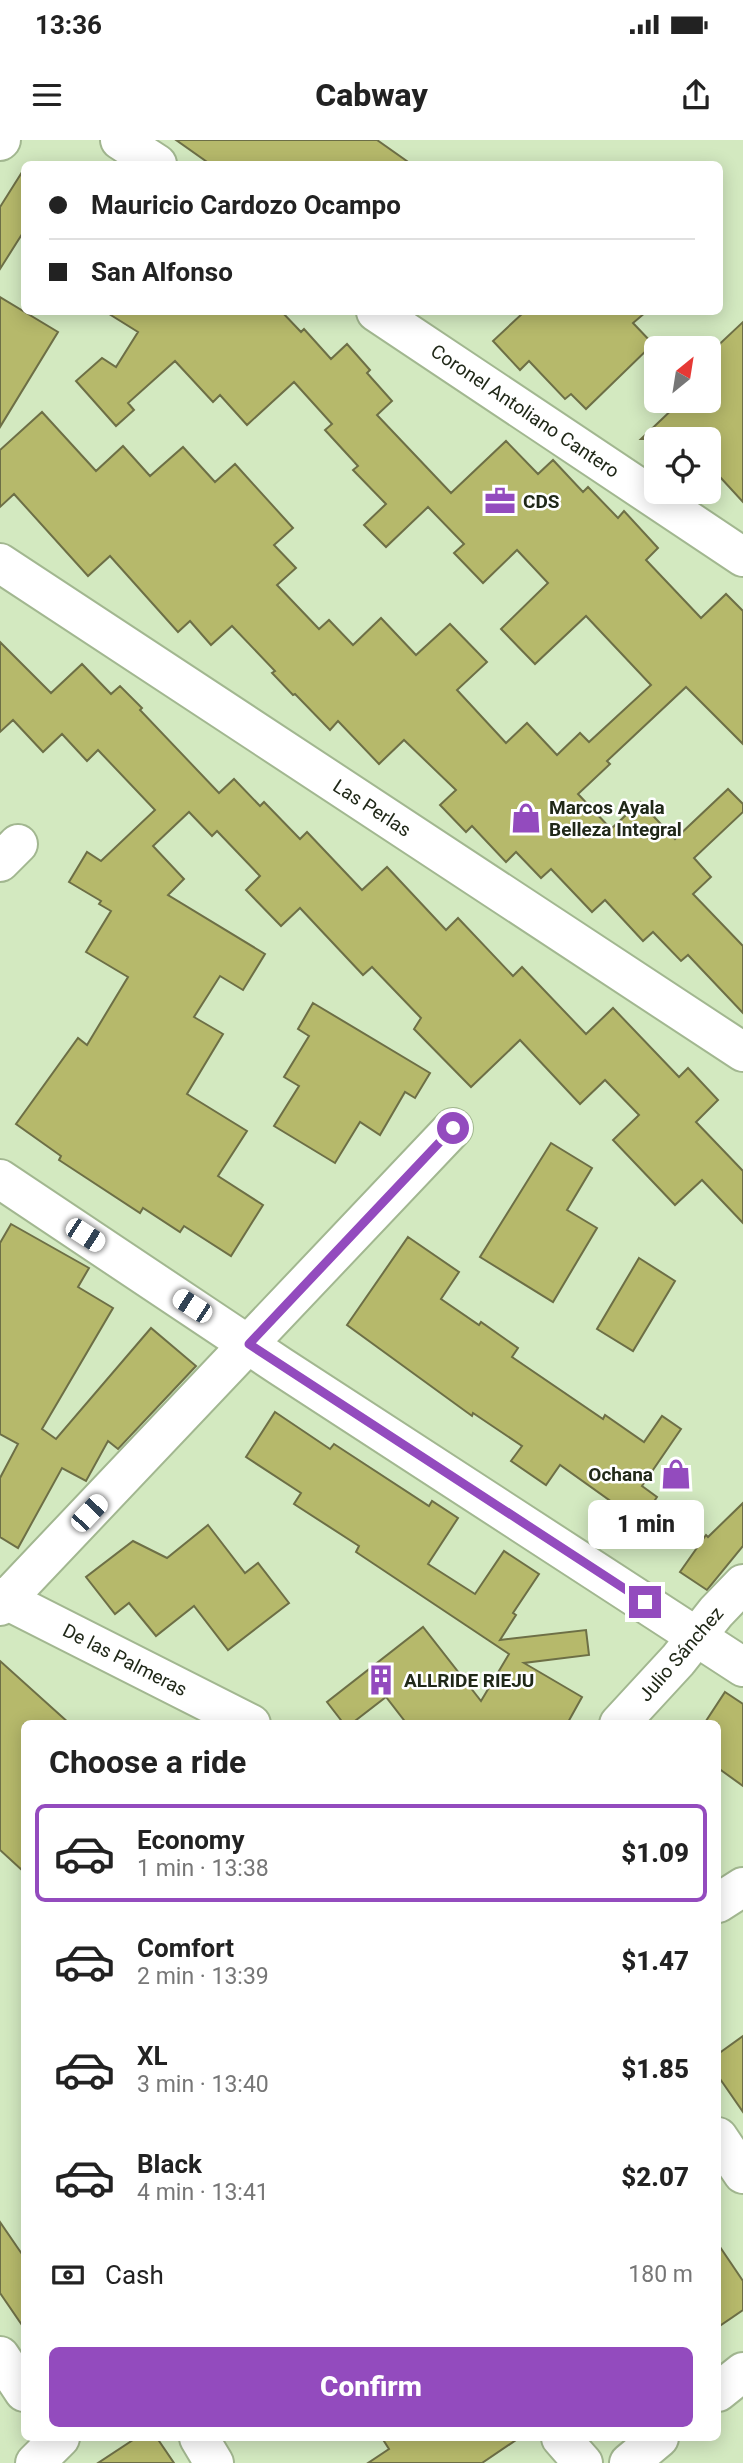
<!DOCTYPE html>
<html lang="en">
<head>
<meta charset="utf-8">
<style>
	:root { --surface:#fff; --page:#f2f2f2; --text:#222; --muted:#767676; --line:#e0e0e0; --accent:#934bbe }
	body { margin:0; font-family:Roboto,sans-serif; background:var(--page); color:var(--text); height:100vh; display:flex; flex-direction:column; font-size:26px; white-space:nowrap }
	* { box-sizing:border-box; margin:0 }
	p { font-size:23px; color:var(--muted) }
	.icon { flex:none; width:38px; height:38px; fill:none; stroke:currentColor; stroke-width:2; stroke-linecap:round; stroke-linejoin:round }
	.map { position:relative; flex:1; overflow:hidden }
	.details { position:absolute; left:21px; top:1580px; width:700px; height:721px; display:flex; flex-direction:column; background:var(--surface); border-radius:10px; box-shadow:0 4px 18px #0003 }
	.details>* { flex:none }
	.top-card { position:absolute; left:21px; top:21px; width:702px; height:154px; border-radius:10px; box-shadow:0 4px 18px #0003; display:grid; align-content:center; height:154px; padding:0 28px; background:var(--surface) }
	.needle { width:46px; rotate:30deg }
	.fabs { position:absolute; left:644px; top:196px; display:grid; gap:14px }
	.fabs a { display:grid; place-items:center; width:77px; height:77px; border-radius:10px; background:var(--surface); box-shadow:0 4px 18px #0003; font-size:35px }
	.end { position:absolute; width:32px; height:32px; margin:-16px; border:9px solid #934bbe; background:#fff; box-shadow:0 0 0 4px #fff }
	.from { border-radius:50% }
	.bubble { position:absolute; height:49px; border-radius:10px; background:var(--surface); box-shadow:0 4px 18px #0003; font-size:23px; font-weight:800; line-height:49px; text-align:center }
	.car { position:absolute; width:21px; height:42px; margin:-21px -10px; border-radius:9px; box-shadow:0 0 5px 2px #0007; background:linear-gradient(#fff 24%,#345 0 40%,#fff 0 76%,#345 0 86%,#fff 0) }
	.top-card b { display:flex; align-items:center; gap:24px; height:66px; font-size:26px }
	.top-card b+b { border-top:2px solid var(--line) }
	.top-card i { width:18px; height:18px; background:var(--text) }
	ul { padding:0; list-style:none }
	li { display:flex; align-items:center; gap:21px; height:98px; margin:0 14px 10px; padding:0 14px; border:4px solid transparent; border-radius:10px }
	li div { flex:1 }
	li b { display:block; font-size:26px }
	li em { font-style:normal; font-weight:800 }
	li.active { border-color:var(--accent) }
	li>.icon { width:63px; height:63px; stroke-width:1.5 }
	h2 { padding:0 28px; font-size:32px; line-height:84px }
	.pay { display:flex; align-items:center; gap:18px; height:77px; padding:0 28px; font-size:26px }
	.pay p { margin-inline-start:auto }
	.button { display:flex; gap:14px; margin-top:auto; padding:14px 28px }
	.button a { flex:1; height:80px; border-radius:10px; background:var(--accent); color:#fff; font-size:28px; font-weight:800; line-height:80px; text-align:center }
	.status { display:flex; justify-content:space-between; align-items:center; height:49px; padding:0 35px; background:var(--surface); direction:ltr }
	.status svg { height:19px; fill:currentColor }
	header { display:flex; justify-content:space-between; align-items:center; height:91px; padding:0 28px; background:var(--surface); font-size:32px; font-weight:800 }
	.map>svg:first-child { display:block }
</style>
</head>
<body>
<div class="status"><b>13:36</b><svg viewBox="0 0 49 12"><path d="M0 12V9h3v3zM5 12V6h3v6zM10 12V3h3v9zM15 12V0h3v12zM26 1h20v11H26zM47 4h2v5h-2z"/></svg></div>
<header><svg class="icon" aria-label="menu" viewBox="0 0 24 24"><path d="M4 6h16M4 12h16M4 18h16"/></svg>Cabway<svg class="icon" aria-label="share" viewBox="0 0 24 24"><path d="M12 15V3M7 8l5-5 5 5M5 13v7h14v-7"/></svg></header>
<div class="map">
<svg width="743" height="2323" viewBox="0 0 743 2323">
	<rect width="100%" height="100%" fill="#d3e9c0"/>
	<!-- building -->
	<g fill="#b6b96b" stroke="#6d6f46" stroke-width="2">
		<polygon points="176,0 377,0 411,24 210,24"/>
		<polygon points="24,29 24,91 0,129 0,67"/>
		<polygon points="0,157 58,192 0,287"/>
		<polygon points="106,172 282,172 301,192 304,189 331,219 347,204 370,230 367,233 392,261 377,275 451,353 506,301 538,334 553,320 583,352 588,347 618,378 624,371 658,408 646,420 701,478 726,454 743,471 743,604 686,547 607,621 610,624 578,654 611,689 640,662 675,699 728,649 743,664 743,672 694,718 711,737 693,754 743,806 743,873 688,815 681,821 653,792 643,801 605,760 592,772 551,729 541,738 516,712 506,722 472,686 466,692 440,665 456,650 404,600 379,624 338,581 330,590 295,554 293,555 272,533 275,531 232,486 211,505 190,481 178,492 110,416 88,436 14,354 0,367 0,310 42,272 96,331 123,306 150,336 183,307 215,342 235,324 293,388 274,405 296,428 277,445 319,489 329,480 353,505 381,478 416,515 450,484 487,522 457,550 506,603 527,583 557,615 580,593 589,602 651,545 586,476 535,524 501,489 548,443 517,410 483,443 454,413 464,404 428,367 386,407 364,385 386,364 353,330 358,326 325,290 332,284 294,242 247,285 220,255 213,262 175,221 128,263 134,270 116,286 76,241 102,218 116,227 138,192"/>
		<polygon points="524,172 646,172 633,183 653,204 586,269 571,254 565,259 529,221 520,230 493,201"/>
		<polygon points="743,182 743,362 709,325 709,299 641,299 681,261 709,261 709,214"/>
		<polygon points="0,502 51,553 82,524 111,554 120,546 142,568 140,570 219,653 234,639 260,666 264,662 300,699 307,692 362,750 387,727 446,790 458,778 513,836 522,827 586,894 613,868 679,937 688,928 718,960 696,982 743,1031 743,1083 702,1040 675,1065 613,1000 639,975 605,940 580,964 520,900 471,947 414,889 421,878 372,827 363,835 300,768 281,786 246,750 260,736 217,691 212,696 189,672 153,706 184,739 168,755 265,814 243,850 220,836 194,877 223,894 187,954 247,991 218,1036 263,1065 231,1116 184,1086 180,1092 143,1068 140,1073 59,1020 61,1016 16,984 78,898 87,905 128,837 86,812 111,771 99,764 101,761 69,742 87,712 101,721 155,670 98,610 87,621 62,594 43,612 13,580 0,592"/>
		<polygon points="313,863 430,933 415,958 405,952 380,995 360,982 335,1023 274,986 299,946 284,937 309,896 298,889"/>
		<polygon points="551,1003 592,1028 567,1070 597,1088 553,1162 480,1117"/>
		<polygon points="11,1084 89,1128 78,1147 113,1168 42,1289 56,1299 151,1188 196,1226 118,1309 108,1301 86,1341 62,1328 18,1408 0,1397 0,1338 18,1304 0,1294 0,1103"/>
		<polygon points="408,1097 459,1132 441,1159 479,1185 481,1182 518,1208 512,1217 603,1279 605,1275 644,1302 662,1276 681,1289 642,1346 657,1357 640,1382 560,1325 546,1345 511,1321 522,1306 473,1273 472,1276 347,1185"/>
		<polygon points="639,1118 675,1141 633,1211 597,1189"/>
		<polygon points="275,1272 330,1309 334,1304 429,1366 432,1361 458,1378 428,1424 475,1454 504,1411 539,1434 513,1473 516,1475 500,1500 586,1490 589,1515 524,1523 582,1557 567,1584 407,1584 386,1557 351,1584 344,1584 327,1562 423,1487 481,1561 509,1514 356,1412 359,1406 294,1364 301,1353 246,1317"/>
		<polygon points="743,1363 743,1406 707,1450 680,1432 706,1395 708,1397"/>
		<polygon points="208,1385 245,1433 258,1423 289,1463 228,1510 194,1466 156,1496 129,1463 115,1474 86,1437 133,1401 167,1418"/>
		<polygon points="0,1521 70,1584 24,1584 24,1732 0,1710"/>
		<polygon points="725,1552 743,1564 743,1646 718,1628 718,1584 704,1584"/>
		<polygon points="743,1896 743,1972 718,1936 718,1914"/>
		<polygon points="0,2082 24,2117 24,2188 0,2153"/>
		<polygon points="718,2104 743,2141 743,2170 718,2187"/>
		<polygon points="136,2298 157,2298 174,2323 98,2323"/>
		<polygon points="382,2298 519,2298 482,2323 368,2323 389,2309"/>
	</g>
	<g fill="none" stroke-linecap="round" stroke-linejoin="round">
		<!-- minor casing -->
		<g stroke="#a2b790" stroke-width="42">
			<g id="minor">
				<polyline points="120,0 157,24"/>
				<polyline points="376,172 743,417"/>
				<polyline points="0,423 743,912"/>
				<polyline points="0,722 18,704"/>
				<polyline points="0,1039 280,1226 743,1527"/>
				<polyline points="0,1466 453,988"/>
				<polyline points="619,1584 678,1520 716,1472 743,1444"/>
				<polyline points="718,1763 743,1747"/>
				<polyline points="0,2216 24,2252"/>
				<polyline points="718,2252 743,2232"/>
				<polyline points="199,2298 214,2323"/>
				<polyline points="561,2298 583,2323"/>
				<polyline points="35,2323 60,2298"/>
				<polyline points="629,2323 659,2298"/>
			</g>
		</g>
		<!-- major casing -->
		<g stroke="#a2b790" stroke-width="42">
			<g id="major">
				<polyline points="0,1 1,0"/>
				<polyline points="0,1457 251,1584"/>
				<polyline points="718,1997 743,2034"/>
			</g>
		</g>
		<!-- minor -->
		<use href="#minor" stroke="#fff" stroke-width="38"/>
		<!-- major -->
		<use href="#major" stroke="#fff" stroke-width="38"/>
	</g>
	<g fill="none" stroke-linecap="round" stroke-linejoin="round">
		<!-- route -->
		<polyline stroke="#934bbe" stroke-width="9" points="453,988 249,1204 645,1462"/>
	</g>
	<!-- icons -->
	<defs>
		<g id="office-bare" transform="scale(2.415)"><path d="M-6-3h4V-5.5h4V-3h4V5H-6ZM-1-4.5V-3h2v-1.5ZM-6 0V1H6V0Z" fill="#934bbe" stroke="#fff" stroke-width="2.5" paint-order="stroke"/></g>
		<g id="shop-bare" transform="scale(2.415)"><path d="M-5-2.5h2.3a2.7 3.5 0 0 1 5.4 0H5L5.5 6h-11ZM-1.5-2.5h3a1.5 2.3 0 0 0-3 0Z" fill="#934bbe" stroke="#fff" stroke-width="2.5" paint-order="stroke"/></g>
		<g id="building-bare" transform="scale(2.415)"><path d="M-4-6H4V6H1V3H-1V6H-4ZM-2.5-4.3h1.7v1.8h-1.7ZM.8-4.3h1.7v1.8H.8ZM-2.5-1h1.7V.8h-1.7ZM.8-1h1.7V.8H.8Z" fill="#934bbe" stroke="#fff" stroke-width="2.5" paint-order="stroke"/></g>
	</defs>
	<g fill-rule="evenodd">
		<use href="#office-bare" x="500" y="361"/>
		<use href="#shop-bare" x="526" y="678"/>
		<use href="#shop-bare" x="676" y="1334"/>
		<use href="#building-bare" x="381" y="1540"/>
	</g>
	<g text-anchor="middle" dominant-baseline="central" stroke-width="5" stroke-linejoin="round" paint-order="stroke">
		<!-- street labels -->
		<g font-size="19" fill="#202818" stroke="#fff">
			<text transform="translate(525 271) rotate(34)">Coronel Antoliano Cantero</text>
			<text transform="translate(372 668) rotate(33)">Las Perlas</text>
			<text transform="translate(681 1514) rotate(-49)">Julio Sánchez</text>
			<text transform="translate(125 1520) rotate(27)">De las Palmeras</text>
		</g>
		<!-- poi labels -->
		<g font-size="19" font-weight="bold" fill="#202818" stroke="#fff" text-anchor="start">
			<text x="523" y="361">CDS</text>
			<text x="549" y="667">Marcos Ayala<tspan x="549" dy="22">Belleza Integral</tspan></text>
			<text x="653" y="1334" text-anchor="end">Ochana</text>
			<text x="404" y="1540">ALLRIDE RIEJU</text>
		</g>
	</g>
</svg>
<div class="fabs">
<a><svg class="needle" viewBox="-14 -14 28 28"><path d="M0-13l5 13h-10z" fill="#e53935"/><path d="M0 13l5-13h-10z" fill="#767676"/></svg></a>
<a><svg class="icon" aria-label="locate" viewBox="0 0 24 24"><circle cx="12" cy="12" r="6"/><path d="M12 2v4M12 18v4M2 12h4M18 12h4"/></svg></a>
</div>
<i class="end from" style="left:453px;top:988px"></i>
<i class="end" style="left:645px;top:1462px"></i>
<div class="bubble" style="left:588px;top:1360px;width:116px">1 min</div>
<i class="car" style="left:85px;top:1095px;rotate:123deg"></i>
<i class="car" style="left:192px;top:1166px;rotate:303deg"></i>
<i class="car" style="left:89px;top:1373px;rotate:43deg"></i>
<div class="top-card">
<b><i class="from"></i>Mauricio Cardozo Ocampo</b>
<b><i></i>San Alfonso</b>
</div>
<section class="details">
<h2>Choose a ride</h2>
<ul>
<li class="active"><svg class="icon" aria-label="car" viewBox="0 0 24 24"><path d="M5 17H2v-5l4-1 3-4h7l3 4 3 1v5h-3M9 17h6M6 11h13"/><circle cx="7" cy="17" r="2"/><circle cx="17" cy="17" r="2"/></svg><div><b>Economy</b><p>1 min · 13:38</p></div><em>$1.09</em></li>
<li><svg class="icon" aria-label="car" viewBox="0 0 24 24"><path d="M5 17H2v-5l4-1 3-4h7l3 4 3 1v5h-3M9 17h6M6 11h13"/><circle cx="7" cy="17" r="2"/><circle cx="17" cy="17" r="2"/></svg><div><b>Comfort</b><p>2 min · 13:39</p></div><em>$1.47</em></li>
<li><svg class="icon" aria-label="car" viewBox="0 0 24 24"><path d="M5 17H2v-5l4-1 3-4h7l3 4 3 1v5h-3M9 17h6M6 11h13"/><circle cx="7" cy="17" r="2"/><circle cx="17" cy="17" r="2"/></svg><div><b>XL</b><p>3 min · 13:40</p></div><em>$1.85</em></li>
<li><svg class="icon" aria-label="car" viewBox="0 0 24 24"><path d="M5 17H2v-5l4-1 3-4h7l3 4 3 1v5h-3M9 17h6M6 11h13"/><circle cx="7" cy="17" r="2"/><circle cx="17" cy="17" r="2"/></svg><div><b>Black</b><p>4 min · 13:41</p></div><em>$2.07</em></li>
</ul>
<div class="pay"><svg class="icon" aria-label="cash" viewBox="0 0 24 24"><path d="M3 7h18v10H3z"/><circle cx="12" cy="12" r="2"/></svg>Cash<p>180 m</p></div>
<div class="button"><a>Confirm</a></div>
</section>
</div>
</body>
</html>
